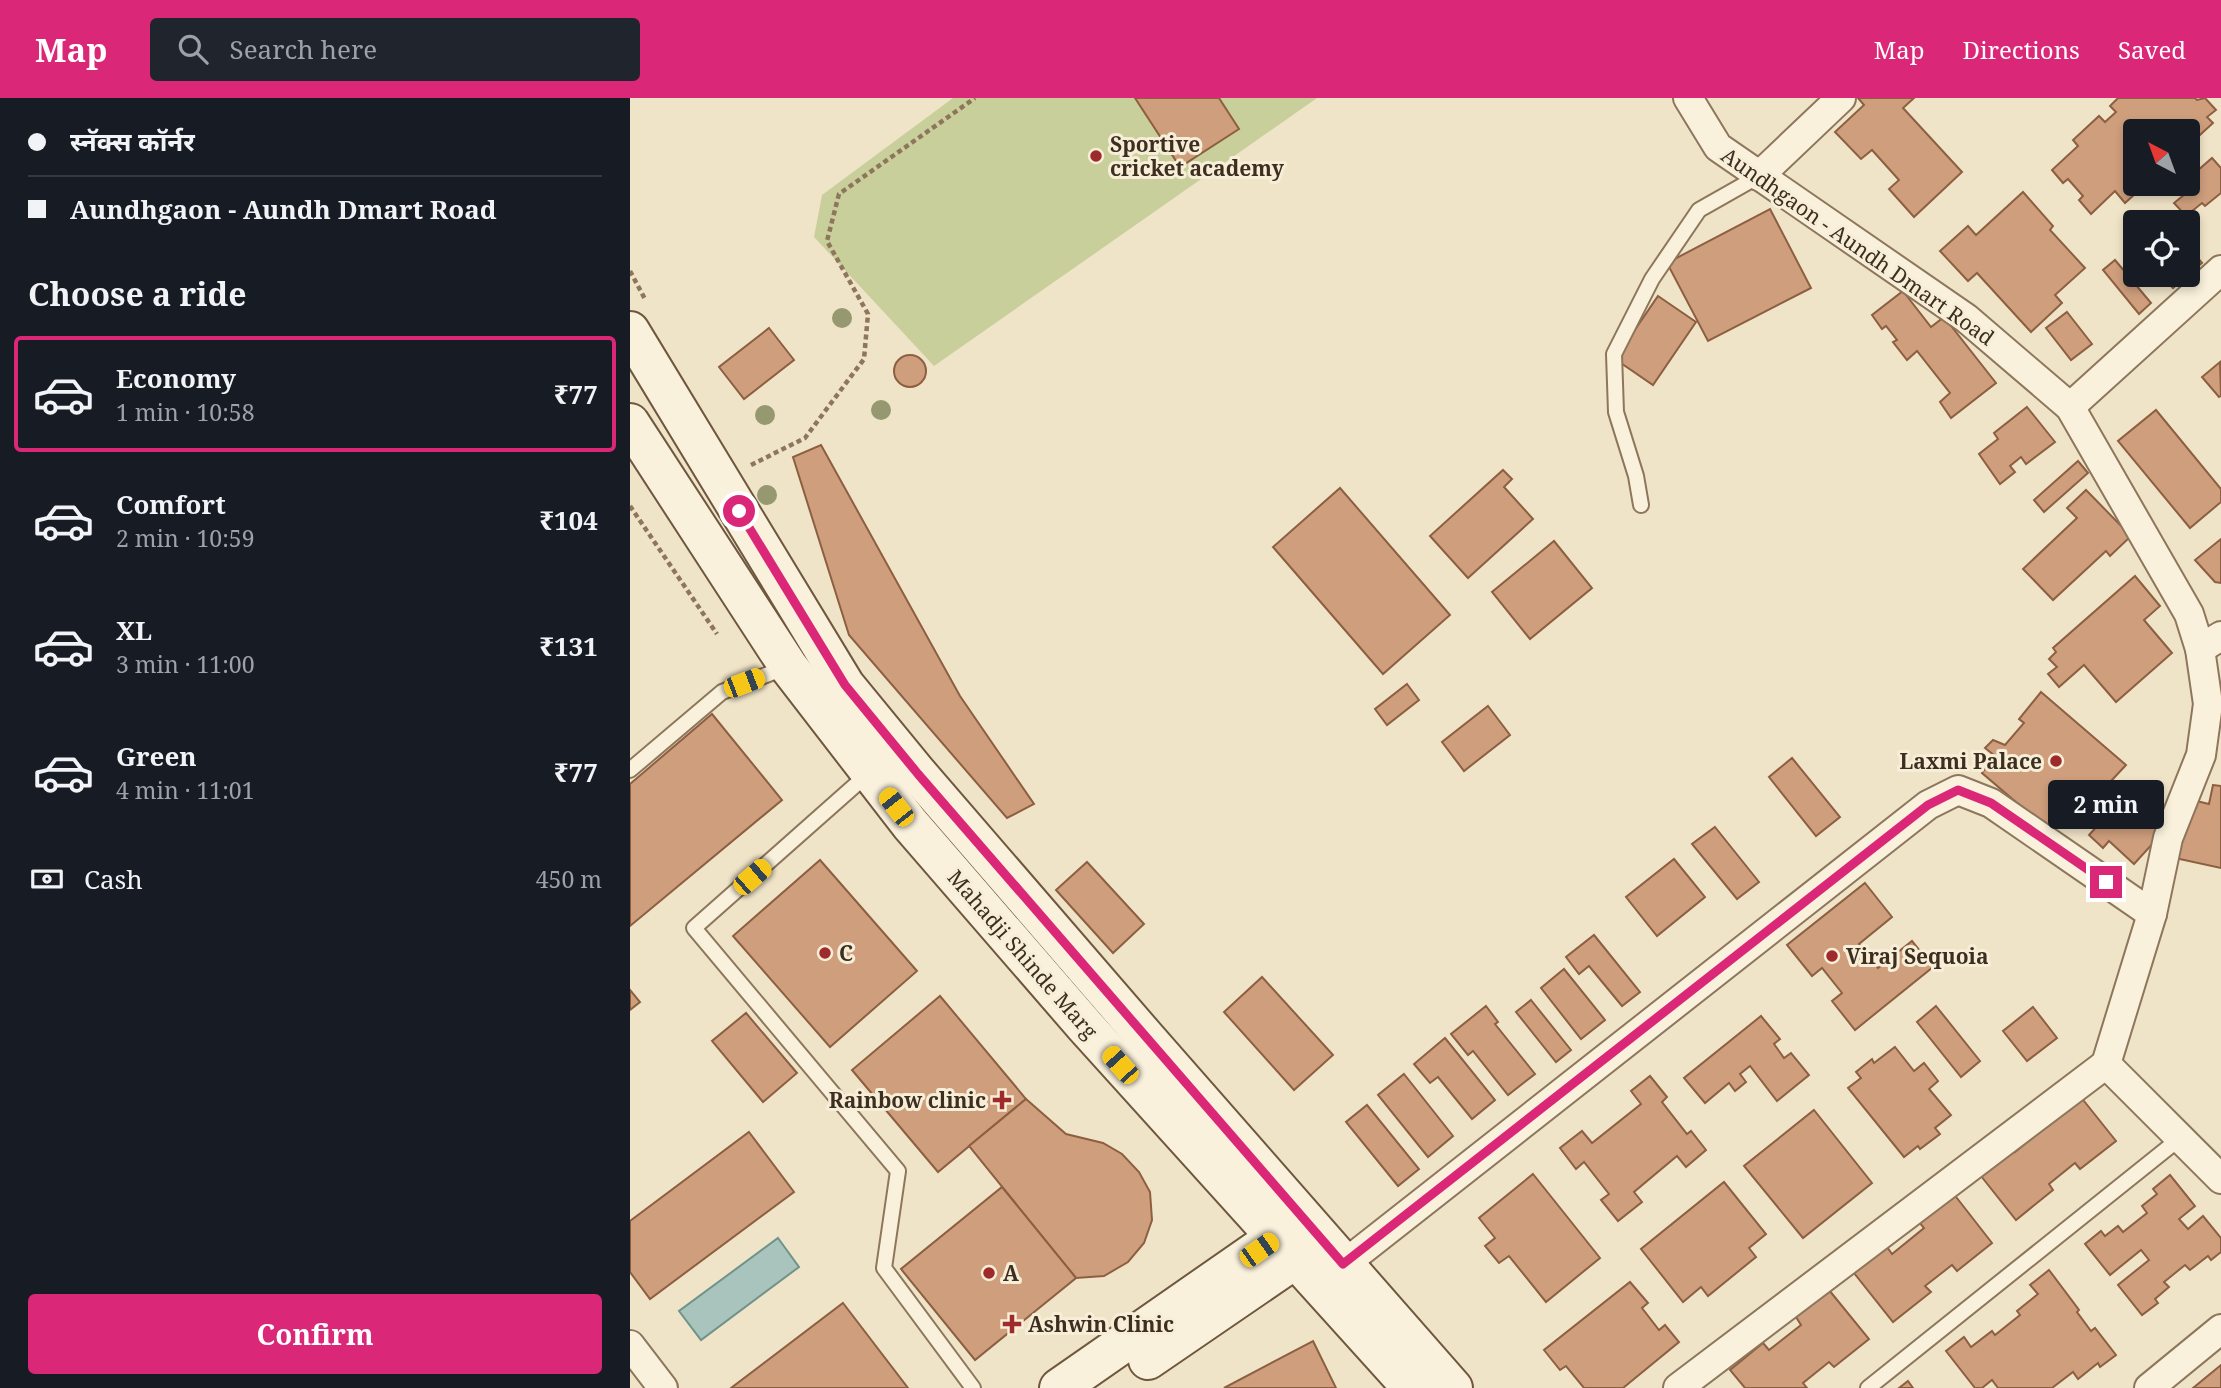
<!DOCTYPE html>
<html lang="en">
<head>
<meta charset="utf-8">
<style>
	:root { --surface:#171b24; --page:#20242c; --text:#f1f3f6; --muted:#9ea1a6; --line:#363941; --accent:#db2777 }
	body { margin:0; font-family:"Noto Serif","Noto Sans Devanagari",serif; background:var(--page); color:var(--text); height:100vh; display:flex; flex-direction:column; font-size:26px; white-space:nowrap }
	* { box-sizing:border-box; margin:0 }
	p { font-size:23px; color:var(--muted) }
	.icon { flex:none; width:38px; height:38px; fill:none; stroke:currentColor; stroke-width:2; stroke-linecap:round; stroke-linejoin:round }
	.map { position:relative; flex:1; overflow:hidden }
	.side { display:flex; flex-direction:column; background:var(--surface); width:630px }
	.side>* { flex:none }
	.hud { display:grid; align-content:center; height:154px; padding:0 28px; background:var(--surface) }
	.needle { width:46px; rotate:319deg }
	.tools { position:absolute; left:1493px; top:21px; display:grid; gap:14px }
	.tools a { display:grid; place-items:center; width:77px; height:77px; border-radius:7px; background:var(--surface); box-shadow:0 4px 10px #0003; font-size:35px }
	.end { position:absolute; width:32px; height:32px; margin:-16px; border:9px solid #db2777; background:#fff; box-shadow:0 0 0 4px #fff }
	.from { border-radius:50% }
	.bubble { position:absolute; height:49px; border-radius:7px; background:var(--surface); box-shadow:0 4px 10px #0003; font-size:23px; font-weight:700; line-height:49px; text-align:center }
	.car { position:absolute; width:21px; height:42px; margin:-21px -10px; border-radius:9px; box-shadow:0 0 5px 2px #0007; background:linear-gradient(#f5c518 24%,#345 0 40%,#f5c518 0 76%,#345 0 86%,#f5c518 0) }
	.hud b { display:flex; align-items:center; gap:24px; height:66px; font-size:26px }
	.hud b+b { border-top:2px solid var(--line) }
	.hud i { width:18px; height:18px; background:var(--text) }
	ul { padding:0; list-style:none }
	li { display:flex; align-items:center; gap:21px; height:116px; margin:0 14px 10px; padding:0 14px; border:4px solid transparent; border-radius:7px }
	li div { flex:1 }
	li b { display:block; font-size:26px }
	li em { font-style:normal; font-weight:700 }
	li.selected { border-color:var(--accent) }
	li>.icon { width:63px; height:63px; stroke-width:1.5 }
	h2 { padding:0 28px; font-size:32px; line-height:84px }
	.pay { display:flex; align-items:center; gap:18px; height:77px; padding:0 28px; font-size:26px }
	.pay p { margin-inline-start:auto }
	.cta { display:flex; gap:14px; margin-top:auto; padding:14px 28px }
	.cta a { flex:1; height:80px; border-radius:7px; background:var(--accent); color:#fff; font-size:28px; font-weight:700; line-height:80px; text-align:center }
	header { display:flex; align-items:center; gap:42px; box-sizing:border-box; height:98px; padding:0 35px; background:var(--accent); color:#fff }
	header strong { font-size:33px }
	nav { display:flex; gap:38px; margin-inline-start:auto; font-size:24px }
	.search { width:490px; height:63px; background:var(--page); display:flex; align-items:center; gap:18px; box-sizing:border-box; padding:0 24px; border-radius:7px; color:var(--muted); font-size:26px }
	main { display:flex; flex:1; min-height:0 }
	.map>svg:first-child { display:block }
</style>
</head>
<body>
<header>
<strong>Map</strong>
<div class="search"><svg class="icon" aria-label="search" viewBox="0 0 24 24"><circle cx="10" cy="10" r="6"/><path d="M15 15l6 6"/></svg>Search here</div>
<nav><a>Map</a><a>Directions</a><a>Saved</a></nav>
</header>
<main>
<section class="side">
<div class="hud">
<b><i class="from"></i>स्नॅक्स कॉर्नर</b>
<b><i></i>Aundhgaon - Aundh Dmart Road</b>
</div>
<h2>Choose a ride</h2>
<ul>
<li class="selected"><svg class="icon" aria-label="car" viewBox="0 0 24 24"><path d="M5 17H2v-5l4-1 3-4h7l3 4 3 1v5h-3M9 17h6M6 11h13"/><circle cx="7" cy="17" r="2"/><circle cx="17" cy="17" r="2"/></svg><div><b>Economy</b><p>1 min · 10:58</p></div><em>₹77</em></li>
<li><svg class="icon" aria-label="car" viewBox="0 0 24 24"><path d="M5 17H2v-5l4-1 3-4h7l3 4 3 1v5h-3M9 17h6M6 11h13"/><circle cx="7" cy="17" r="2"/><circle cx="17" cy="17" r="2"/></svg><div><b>Comfort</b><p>2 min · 10:59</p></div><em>₹104</em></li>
<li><svg class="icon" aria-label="car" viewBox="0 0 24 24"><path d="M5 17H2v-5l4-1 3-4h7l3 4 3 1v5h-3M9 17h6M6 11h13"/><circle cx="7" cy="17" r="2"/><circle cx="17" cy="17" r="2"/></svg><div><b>XL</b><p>3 min · 11:00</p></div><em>₹131</em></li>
<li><svg class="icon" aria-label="car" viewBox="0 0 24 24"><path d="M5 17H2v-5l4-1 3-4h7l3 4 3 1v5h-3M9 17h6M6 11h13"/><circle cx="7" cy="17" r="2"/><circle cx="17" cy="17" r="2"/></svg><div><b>Green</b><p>4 min · 11:01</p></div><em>₹77</em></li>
</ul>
<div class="pay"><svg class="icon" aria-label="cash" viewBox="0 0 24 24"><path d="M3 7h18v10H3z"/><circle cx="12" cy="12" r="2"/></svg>Cash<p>450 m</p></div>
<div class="cta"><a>Confirm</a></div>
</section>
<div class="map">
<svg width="1591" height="1290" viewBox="0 0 1591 1290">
	<rect width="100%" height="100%" fill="#f0e4c8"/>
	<!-- green -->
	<polygon fill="#c9cf9b" points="323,0 687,0 304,268 184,139 192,97"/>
	<!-- water -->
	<polygon fill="#a9c4bc" stroke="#6f938a" stroke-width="2" points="148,1140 169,1169 71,1242 49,1213"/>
	<!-- building -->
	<g fill="#cf9f7d" stroke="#8d5f41" stroke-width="2">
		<polygon points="505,0 589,0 609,31 550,69"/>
		<polygon points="1228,0 1284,0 1273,10 1332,74 1284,119 1259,91 1269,82 1242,52 1231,61 1205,34 1234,7"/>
		<polygon points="1488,0 1565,0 1567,2 1575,0 1586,12 1577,19 1583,25 1558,48 1558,33 1505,33 1505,86 1516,86 1495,105 1485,93 1461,116 1449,102 1453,98 1438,81 1433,85 1422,72 1448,48 1443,42 1469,18 1475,24 1486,14 1480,8"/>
		<polygon points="1582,60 1591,70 1591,95 1575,108 1572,105 1556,118 1544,105 1560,92 1554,86 1558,86 1558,81"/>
		<polygon points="1393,94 1423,128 1420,132 1455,170 1425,197 1432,205 1401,234 1347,175 1338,183 1310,153 1338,128 1346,137"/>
		<polygon points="1140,111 1181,190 1078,243 1037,165"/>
		<polygon points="1558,148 1572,165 1543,190 1531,177 1558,177"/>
		<polygon points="1485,162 1521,205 1509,216 1473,172"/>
		<polygon points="1273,193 1301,229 1314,219 1366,285 1321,320 1310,304 1320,295 1287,253 1277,262 1263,244 1267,242 1256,228 1252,231 1242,217"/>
		<polygon points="1028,198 1066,224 1023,287 985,261"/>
		<polygon points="1437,214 1462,246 1441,262 1416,230"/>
		<polygon points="139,230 164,262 114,301 89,269"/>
		<circle cx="280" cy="273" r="16"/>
		<polygon points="1590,264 1591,298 1589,299 1572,279"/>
		<polygon points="1397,309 1425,344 1396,366 1391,359 1380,368 1385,374 1370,386 1349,356 1368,341 1364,335"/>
		<polygon points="1526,312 1591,391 1591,404 1560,430 1488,343"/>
		<polygon points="191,347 330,598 404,706 377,720 219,537 163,359"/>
		<polygon points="1448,363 1458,375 1414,414 1404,402"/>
		<polygon points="873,372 882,381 874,389 903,421 838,480 800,438"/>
		<polygon points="710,390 820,517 753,576 643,449"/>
		<polygon points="1456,392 1501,438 1480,458 1476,453 1423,502 1393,471 1447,420 1437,410"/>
		<polygon points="1591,441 1591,485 1585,484 1565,462"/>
		<polygon points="924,443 962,490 900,541 862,494"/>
		<polygon points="1505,478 1530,508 1514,522 1542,555 1486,604 1454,567 1429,589 1418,576 1427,569 1419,561 1426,554 1423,550"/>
		<polygon points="777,586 789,602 757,627 745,611"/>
		<polygon points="1411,594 1496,667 1468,697 1458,691 1420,733 1352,675 1365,658 1355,650 1363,642 1375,647 1394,625 1389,621"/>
		<polygon points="858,608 880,637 834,673 812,644"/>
		<polygon points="82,616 152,702 0,828 0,686"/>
		<polygon points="1162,660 1210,719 1186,738 1139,679"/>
		<polygon points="1583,687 1591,688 1591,770 1545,760 1558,701 1579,706"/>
		<polygon points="1501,699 1536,731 1504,766 1479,743 1473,750 1459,737 1490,703 1494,707"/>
		<polygon points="1085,729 1129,784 1107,801 1062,746"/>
		<polygon points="1044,761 1075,799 1027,838 996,799"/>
		<polygon points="190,762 287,873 200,949 103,838"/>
		<polygon points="457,764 514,826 483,855 426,792"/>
		<polygon points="1235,785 1262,819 1229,846 1248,870 1282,843 1303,869 1225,932 1202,903 1212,895 1192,870 1182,878 1157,847"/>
		<polygon points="964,837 1010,894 992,908 959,868 949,876 936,859"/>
		<polygon points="934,871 975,922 951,941 911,890"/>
		<polygon points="632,879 703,957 664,992 594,914"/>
		<polygon points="0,892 10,904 0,912"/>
		<polygon points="310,898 396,1001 308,1074 222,972"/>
		<polygon points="901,902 941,952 926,964 886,914"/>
		<polygon points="856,908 868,924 865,926 905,976 878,997 843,953 838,957 821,936"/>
		<polygon points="1306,908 1350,963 1331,979 1287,924"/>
		<polygon points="1403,909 1427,940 1397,963 1373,933"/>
		<polygon points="116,915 167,975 133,1004 82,943"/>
		<polygon points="1131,918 1150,941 1144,946 1154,960 1161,955 1179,977 1147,1003 1120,968 1110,976 1116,984 1105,993 1099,985 1075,1005 1054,980"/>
		<polygon points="815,940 865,1002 842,1021 808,979 800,985 784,966"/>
		<polygon points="1265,949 1284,973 1294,965 1308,983 1299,991 1321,1017 1305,1030 1310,1036 1290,1051 1288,1048 1274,1059 1218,990 1231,980 1226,974 1242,961 1244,965"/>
		<polygon points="774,976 823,1038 798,1059 748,997"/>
		<polygon points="1020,978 1037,999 1032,1004 1057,1036 1061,1033 1076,1052 1056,1069 1047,1058 1004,1094 1012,1104 988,1123 971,1102 979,1096 954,1064 946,1071 930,1050 952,1033 962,1045 1011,1006 1001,993"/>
		<polygon points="1446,993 1486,1043 1450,1071 1445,1065 1419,1086 1423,1092 1386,1122 1347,1073 1379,1046 1385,1054 1417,1028 1412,1021"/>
		<polygon points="396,1001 436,1036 473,1045 492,1056 509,1074 520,1094 522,1122 514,1145 498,1164 474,1178 446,1180 339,1048"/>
		<polygon points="737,1007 789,1071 768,1088 716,1024"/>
		<polygon points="1184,1012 1242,1085 1173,1140 1114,1068"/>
		<polygon points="119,1034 164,1094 20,1201 0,1174 0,1123"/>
		<polygon points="903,1076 970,1160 916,1204 879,1158 869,1165 855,1148 865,1140 849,1120"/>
		<polygon points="1540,1077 1565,1108 1549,1121 1558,1131 1573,1118 1591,1140 1591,1154 1581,1162 1578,1158 1560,1172 1555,1167 1534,1184 1539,1189 1525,1201 1528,1205 1512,1217 1488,1187 1519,1162 1511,1152 1480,1177 1455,1146 1471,1133 1475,1138 1488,1128 1493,1134 1517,1115 1512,1108 1527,1096 1523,1091"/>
		<polygon points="1094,1084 1136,1136 1119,1150 1126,1159 1078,1198 1071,1189 1053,1204 1011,1151"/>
		<polygon points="372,1089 446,1180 345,1262 271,1171"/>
		<polygon points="1323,1095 1362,1145 1327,1173 1322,1167 1295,1188 1301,1194 1263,1224 1224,1175 1257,1149 1262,1156 1294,1130 1288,1123"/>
		<polygon points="1419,1172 1449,1212 1447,1214 1461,1233 1465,1230 1486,1257 1470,1269 1468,1265 1448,1281 1443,1274 1422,1290 1368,1290 1362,1282 1352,1290 1345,1290 1316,1253 1334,1239 1341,1249 1362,1233 1365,1237 1390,1217 1387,1213 1408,1196 1400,1187"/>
		<polygon points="1000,1184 1018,1205 1012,1210 1029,1232 1035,1227 1049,1244 993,1290 954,1290 936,1268 930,1272 914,1252"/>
		<polygon points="1199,1192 1239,1241 1204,1269 1199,1264 1173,1285 1177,1290 1115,1290 1100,1272 1133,1245 1139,1252 1171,1227 1166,1219"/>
		<polygon points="213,1205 278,1290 101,1290"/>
		<polygon points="683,1243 706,1290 594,1290"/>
		<polygon points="1591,1267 1591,1290 1563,1290"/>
		<polygon points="1278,1283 1283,1290 1269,1290"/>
	</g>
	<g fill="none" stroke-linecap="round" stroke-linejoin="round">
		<!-- service casing -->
		<g stroke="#8d765c" stroke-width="18">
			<g id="service">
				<polyline points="1011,407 1006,378 986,314 984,256 1022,181 1069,112 1129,78"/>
				<polyline points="0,672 92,594 157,569"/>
				<polyline points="239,675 64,830 268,1073 254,1170 343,1290"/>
				<polyline points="1238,1290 1549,1041"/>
			</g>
		</g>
		<!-- minor casing -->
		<g stroke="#8d765c" stroke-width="32">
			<g id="minor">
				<polyline points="1058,0 1088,49 1336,220 1440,309 1559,516 1570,551 1578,606 1571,657 1538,740 1522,816 1476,966 1591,1081"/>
				<polyline points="1129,78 1211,0"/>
				<polyline points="1440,309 1591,172"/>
				<polyline points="1570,551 1591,538"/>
				<polyline points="699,1178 1298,707 1328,692 1361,705 1522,816"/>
				<polyline points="0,1247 33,1290"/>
				<polyline points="1048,1290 1476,966"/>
				<polyline points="1519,1290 1591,1231"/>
			</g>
		</g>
		<!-- secondary casing -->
		<g stroke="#6f573f" stroke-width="42">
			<g id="secondary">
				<polyline points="0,233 215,587 288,676 516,940 823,1290"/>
				<polyline points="0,325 158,568 280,726 455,928 782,1290"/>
				<polyline points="518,1262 667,1160 687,1144"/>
				<polyline points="429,1290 669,1123"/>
			</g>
		</g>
		<!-- path -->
		<g stroke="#8d765c" stroke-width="4.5" stroke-dasharray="5 3.5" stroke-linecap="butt">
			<polyline points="0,173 16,203"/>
			<polyline points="121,367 175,340 234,261 238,216 197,143 209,96 345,0"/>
			<polyline points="0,408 87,536"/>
		</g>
		<!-- service -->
		<use href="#service" stroke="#faf1dc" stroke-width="14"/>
		<!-- minor -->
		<use href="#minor" stroke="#faf1dc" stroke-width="28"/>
		<!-- secondary -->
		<use href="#secondary" stroke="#faf1dc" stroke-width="38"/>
	</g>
	<!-- trees -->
	<g fill="#96986f">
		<circle cx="212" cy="220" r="10"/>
		<circle cx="251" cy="312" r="10"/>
		<circle cx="135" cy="317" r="10"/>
		<circle cx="137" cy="397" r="10"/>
	</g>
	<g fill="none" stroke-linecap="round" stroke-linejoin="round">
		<!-- route -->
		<polyline stroke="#db2777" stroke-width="9" points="109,413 215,587 288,676 713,1166 1298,707 1328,692 1361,705 1476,784"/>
	</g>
	<!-- markers -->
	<g fill="#9e2a2b" stroke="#f7eed8" stroke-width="2.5">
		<circle cx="466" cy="58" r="7"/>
		<circle cx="1426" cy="663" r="7"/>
		<circle cx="195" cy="855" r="7"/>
		<circle cx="1202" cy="858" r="7"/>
		<path d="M368.5 991.5h7v7h7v7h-7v7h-7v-7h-7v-7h7z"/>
		<circle cx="359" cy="1175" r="7"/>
		<path d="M378.5 1215.5h7v7h7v7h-7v7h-7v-7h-7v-7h7z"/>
	</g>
	<g text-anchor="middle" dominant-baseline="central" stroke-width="6" stroke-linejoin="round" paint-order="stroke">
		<!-- poi labels -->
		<g font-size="21" font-weight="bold" fill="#3d2e20" stroke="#f7eed8" text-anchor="start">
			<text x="480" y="46">Sportive<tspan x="480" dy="24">cricket academy</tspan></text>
			<text x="1412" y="663" text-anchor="end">Laxmi Palace</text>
			<text x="209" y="855">C</text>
			<text x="1216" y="858">Viraj Sequoia</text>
			<text x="356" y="1002" text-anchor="end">Rainbow clinic</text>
			<text x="373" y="1175">A</text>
			<text x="398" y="1226">Ashwin Clinic</text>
		</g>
		<!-- street labels -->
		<g font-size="21" fill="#3d2e20" stroke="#f7eed8">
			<text transform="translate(1228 148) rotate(35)">Aundhgaon - Aundh Dmart Road</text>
			<text transform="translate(393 856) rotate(49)">Mahadji Shinde Marg</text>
		</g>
	</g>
</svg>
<div class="tools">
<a><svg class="needle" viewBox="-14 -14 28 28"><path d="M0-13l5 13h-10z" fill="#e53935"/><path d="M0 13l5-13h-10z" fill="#9ea1a6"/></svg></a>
<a><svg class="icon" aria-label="locate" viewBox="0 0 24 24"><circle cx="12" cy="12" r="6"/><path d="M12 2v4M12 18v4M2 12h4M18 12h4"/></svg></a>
</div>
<i class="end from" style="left:109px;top:413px"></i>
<i class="end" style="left:1476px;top:784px"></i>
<div class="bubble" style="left:1418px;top:682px;width:116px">2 min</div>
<i class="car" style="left:114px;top:585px;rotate:69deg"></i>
<i class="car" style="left:266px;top:709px;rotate:322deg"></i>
<i class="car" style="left:122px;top:779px;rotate:49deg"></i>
<i class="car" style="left:490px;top:967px;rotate:318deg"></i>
<i class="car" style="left:629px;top:1152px;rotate:55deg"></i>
</div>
</main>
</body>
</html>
